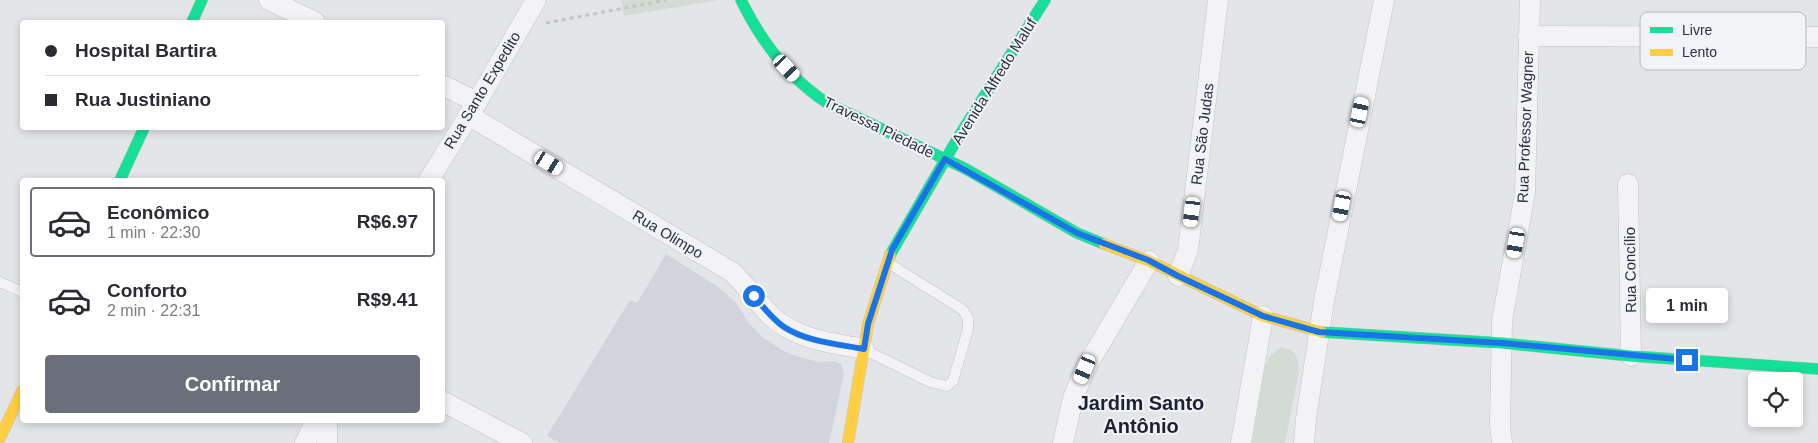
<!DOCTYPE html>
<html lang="pt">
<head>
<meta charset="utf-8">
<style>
	:root { --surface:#fff; --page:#f7f7f7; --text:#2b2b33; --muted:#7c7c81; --line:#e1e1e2; --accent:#6b6f7c }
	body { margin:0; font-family:Arial,sans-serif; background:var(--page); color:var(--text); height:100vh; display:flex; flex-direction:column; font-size:19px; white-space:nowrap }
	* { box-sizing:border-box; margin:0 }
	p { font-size:16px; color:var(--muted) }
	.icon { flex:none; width:28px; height:28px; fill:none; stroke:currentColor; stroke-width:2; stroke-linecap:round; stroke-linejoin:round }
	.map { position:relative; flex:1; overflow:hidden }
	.panel { position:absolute; left:20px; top:178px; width:425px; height:245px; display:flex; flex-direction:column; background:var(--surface); border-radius:5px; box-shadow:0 2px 8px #0003 }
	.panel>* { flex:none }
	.hud { position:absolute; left:20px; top:20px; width:425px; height:110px; border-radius:5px; box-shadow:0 2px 8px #0003; display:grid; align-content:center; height:110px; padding:0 25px; background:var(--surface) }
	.controls { position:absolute; left:1748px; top:372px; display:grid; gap:10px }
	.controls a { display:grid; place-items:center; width:55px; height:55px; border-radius:5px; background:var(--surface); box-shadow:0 2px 8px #0003; font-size:25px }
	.end { position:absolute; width:22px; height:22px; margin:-11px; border:6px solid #1a73e8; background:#fff; box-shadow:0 0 0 2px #fff }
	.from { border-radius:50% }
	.bubble { position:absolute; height:35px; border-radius:5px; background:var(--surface); box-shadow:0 2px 8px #0003; font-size:16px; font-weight:600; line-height:35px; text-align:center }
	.car { position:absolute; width:15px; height:30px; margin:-15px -8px; border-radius:6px; box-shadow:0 0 4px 1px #0007; background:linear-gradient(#fff 24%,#345 0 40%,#fff 0 76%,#345 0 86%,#fff 0) }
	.hud b { display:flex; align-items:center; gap:18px; height:48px; font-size:19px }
	.hud b+b { border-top:1px solid var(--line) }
	.hud i { width:12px; height:12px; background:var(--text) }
	ul { padding:9px 0 0; list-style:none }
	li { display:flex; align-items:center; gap:15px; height:70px; margin:0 10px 8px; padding:0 15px; border:2px solid transparent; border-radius:5px }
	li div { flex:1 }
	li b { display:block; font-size:19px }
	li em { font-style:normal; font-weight:600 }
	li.active { border-color:var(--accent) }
	li>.icon { width:45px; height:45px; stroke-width:1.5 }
	.action { display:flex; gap:10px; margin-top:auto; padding:10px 25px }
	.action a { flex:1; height:58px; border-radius:5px; background:var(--accent); color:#fff; font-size:20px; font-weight:600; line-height:58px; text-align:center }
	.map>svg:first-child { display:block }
</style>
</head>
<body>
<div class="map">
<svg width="1818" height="443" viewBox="0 0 1818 443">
	<rect width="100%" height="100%" fill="#e4e5e8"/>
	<!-- built -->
	<polygon fill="#d2d4db" points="666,254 720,288 736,303 748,322 762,337 785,352 803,358 820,362 835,361 841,364 844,373 829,443 560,443 547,436 630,300 637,303"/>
	<!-- green -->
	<g fill="#d3dcd4">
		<polygon points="621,0 719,0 624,16"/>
		<path d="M1281,347C1296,349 1298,357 1299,371L1285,443H1252L1263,373L1268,358Z"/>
	</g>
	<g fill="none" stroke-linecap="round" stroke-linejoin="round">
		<!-- lane casing -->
		<g stroke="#c2c3c6" stroke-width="11">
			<g id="lane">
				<polyline points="0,282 22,292"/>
				<polyline points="865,350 930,382 947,386 953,381 968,329 968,319 963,310 890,264"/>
			</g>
		</g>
		<!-- street casing -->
		<g stroke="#c2c3c6" stroke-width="21">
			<g id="street">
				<polyline points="269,0 315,22"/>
				<polyline points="1528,36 1818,37"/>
				<polyline points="442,85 477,102"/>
				<path d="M468,115L732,272C746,285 757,301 770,315C795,339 831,343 864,349"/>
				<polyline points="429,180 477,102 536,0"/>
				<polyline points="1628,184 1631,356"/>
				<polyline points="1178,276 1188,250 1218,0"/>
				<polyline points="442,401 522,443"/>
				<polyline points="327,420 327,443"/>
				<polyline points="305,443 316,420"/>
				<polyline points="1063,443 1073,398 1085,369 1149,261"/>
				<polyline points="1241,443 1263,316"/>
				<polyline points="1304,443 1306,419 1324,301 1384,0"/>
				<polyline points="1502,443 1500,425 1502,321 1525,193 1530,0"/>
			</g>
		</g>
		<!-- fast casing -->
		<g stroke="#c2c3c6" stroke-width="12">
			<g id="fast">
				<path d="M741,0C761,41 789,78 827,103L966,169L1077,233L1104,244"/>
				<polyline points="192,22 202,0"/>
				<polyline points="120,180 144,128"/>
				<polyline points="890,255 959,136 1045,0"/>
				<polyline points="1322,332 1502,343 1631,356 1818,369"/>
			</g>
		</g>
		<!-- slow casing -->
		<g stroke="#c2c3c6" stroke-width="12">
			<g id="slow">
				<polyline points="1104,244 1149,261 1263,316 1322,332"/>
				<polyline points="0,438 22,391"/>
				<polyline points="848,443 868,324 890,255"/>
			</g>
		</g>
		<!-- path -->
		<polyline stroke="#c3c3c8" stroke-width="3" stroke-dasharray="4 4" stroke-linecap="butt" points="546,23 666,0"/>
		<!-- lane -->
		<use href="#lane" stroke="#f3f3f5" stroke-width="10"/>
		<!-- street -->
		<use href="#street" stroke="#f3f3f5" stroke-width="20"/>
		<!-- fast -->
		<use href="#fast" stroke="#16e098" stroke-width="11"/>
		<!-- slow -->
		<use href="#slow" stroke="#ffcf43" stroke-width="11"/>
	</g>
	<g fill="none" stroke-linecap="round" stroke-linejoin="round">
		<!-- route -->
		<path stroke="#1a73e8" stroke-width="6" d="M754,296C763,307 772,319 784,327C807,342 838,344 864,349L868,324L892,250L945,159L1077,233L1148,260L1178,276L1263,316L1319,332L1502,343L1687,360"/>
	</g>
	<g text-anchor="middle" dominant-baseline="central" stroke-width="4" stroke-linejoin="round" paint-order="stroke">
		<!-- street labels -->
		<g font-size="15" fill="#2a3042" stroke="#f1f3f7">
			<text transform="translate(994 81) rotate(-58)">Avenida Alfredo Maluf</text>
			<text transform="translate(482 90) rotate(-59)">Rua Santo Expedito</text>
			<text transform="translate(879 127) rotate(26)">Travessa Piedade</text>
			<text transform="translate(1525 127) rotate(-88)">Rua Professor Wagner</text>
			<text transform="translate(1202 134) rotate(-83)">Rua São Judas</text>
			<text transform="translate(668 234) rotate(31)">Rua Olimpo</text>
			<text transform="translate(1630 270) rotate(-91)">Rua Concílio</text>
		</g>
		<!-- district labels -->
		<g font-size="20" font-weight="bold" fill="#1c2133" stroke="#f1f3f7">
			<text x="1141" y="403">Jardim Santo<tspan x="1141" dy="23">Antônio</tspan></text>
		</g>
	</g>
	<!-- legend -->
	<rect x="1640" y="12" width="166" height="58" rx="8" fill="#f1f3f7" stroke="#b5b8c1" stroke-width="1"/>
	<rect x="1650" y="27" width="23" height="6" fill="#16e098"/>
	<rect x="1650" y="49" width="23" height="7" fill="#ffcf43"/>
	<g font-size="14" fill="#2a3042">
		<text x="1682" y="35">Livre</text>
		<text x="1682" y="57">Lento</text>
	</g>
</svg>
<div class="controls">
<a><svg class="icon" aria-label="locate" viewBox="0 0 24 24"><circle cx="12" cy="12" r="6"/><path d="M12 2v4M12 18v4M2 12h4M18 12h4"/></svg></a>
</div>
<i class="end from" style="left:754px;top:296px"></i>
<i class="end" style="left:1687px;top:360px"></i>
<div class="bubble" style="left:1646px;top:288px;width:82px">1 min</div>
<i class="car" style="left:787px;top:68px;rotate:137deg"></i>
<i class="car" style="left:1360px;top:112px;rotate:12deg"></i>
<i class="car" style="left:549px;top:163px;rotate:121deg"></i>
<i class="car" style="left:1342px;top:206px;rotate:191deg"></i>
<i class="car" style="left:1192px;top:212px;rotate:187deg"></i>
<i class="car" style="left:1516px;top:243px;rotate:190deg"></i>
<i class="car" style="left:1085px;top:369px;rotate:203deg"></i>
<div class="hud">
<b><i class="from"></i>Hospital Bartira</b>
<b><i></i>Rua Justiniano</b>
</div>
<section class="panel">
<ul>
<li class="active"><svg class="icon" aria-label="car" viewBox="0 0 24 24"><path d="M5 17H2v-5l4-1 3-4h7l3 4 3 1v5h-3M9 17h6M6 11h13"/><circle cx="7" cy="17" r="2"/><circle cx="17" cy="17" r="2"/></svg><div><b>Econômico</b><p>1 min · 22:30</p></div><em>R$6.97</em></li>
<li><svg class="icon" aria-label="car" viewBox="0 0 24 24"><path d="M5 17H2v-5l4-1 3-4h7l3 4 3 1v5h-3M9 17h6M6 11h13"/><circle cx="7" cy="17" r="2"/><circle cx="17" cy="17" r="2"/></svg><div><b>Conforto</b><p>2 min · 22:31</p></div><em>R$9.41</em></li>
</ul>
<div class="action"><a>Confirmar</a></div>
</section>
</div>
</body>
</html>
